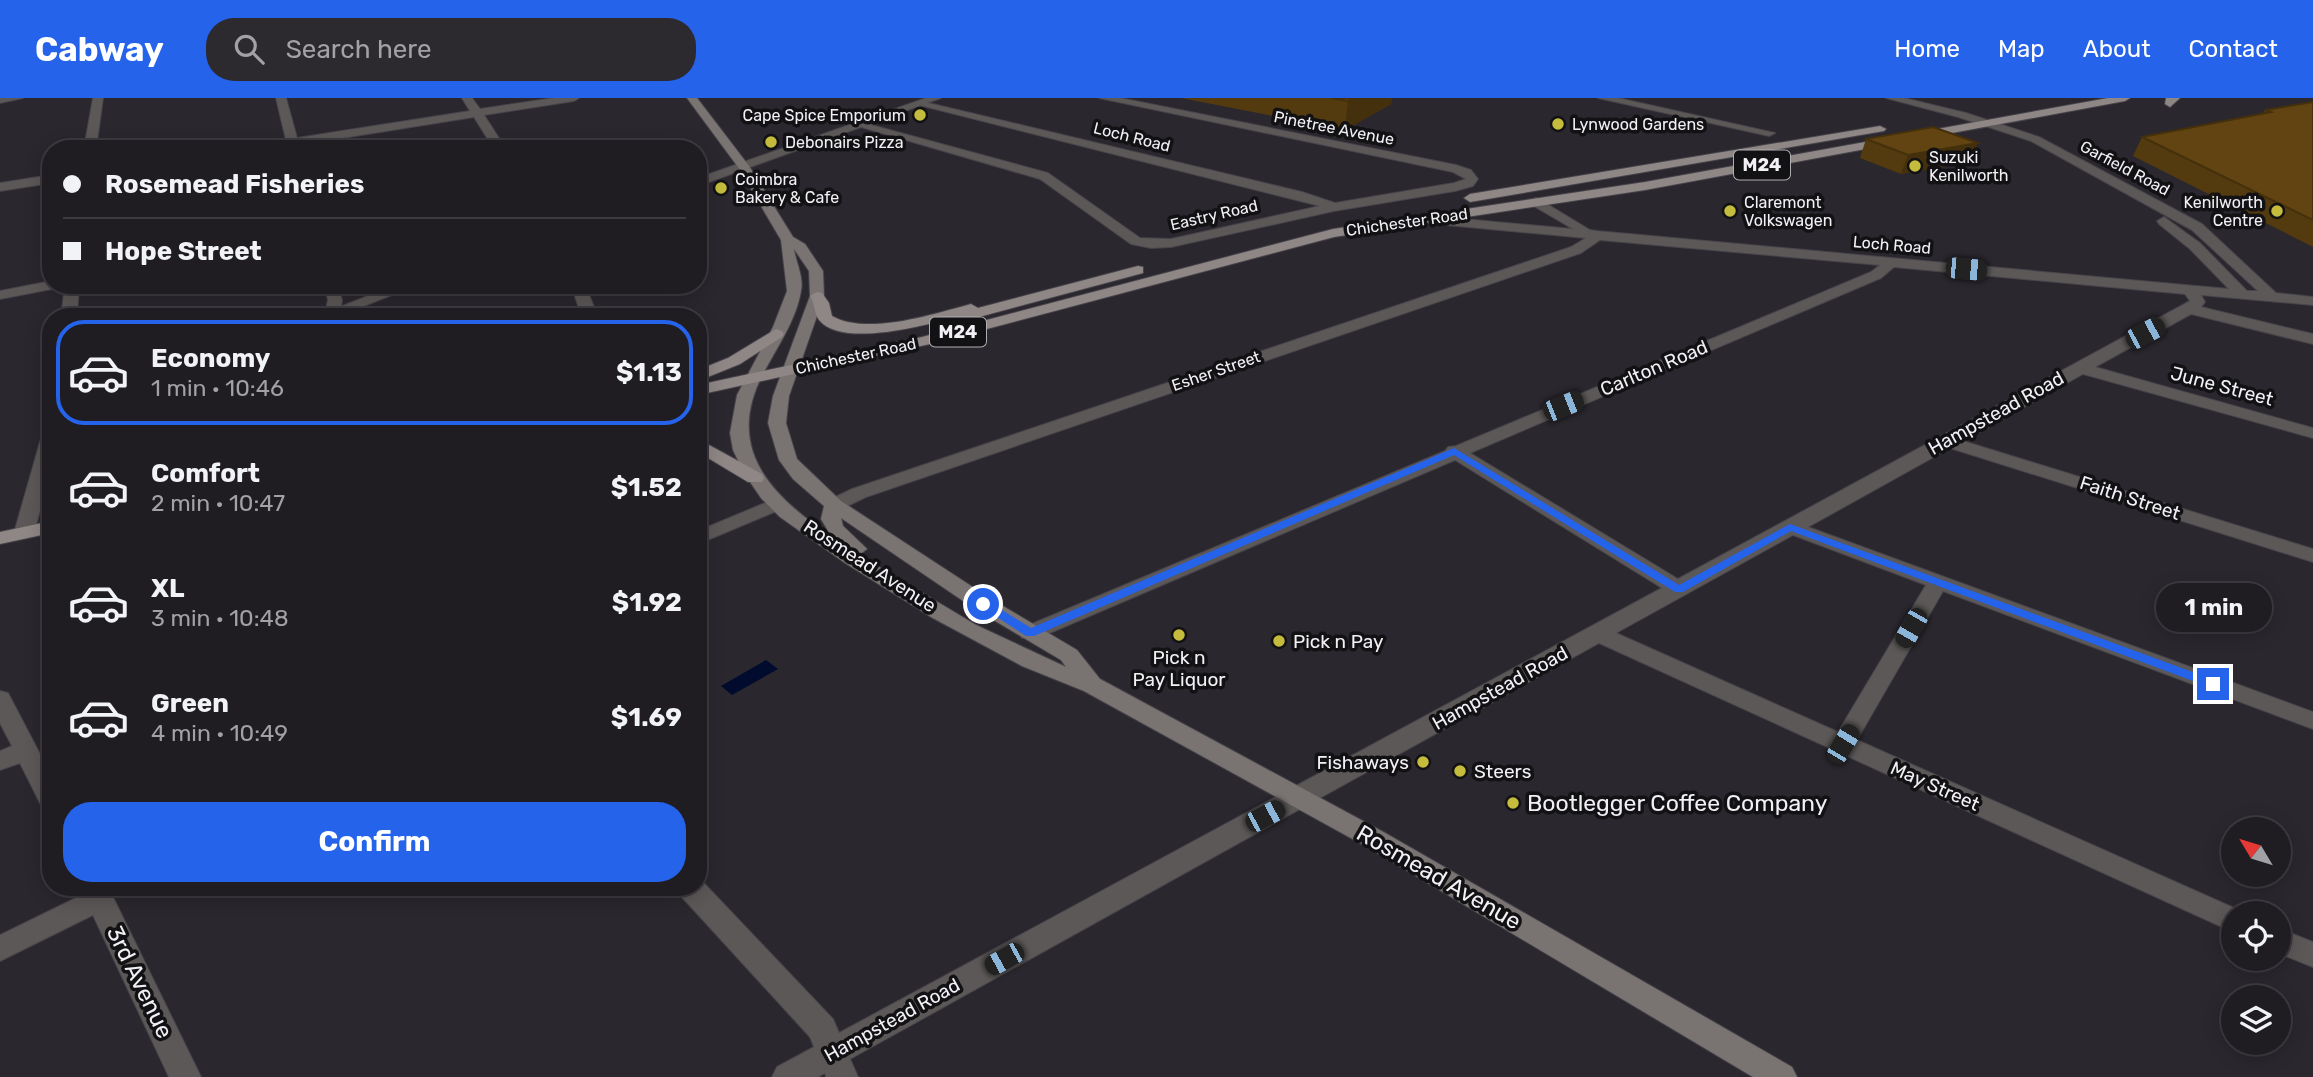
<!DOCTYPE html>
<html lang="en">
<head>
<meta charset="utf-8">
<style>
	:root { --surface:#201d22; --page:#2d2a2f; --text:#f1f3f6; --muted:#a2a2a5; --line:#3d3b40; --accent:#2563eb }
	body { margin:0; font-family:Rubik,sans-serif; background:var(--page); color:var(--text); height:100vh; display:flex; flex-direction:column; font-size:26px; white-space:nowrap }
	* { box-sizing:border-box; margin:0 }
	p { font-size:23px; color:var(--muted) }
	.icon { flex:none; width:38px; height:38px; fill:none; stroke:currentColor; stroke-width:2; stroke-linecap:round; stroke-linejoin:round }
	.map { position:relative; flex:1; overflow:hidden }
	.side { position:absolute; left:42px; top:210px; width:665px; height:588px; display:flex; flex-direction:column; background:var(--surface); border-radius:28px; box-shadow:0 4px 18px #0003,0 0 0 2px var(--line) }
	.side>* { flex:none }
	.hud { position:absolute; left:42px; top:42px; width:665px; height:154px; border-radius:28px; box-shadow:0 4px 18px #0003,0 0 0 2px var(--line); display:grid; align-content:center; height:154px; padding:0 21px; background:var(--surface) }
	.needle { width:46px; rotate:308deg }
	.buttons { position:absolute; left:2221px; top:719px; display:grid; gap:14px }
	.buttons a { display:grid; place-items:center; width:70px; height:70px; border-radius:50%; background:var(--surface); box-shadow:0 4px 18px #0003,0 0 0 2px var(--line); font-size:35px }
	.end { position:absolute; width:32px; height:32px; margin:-16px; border:9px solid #2563eb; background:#fff; box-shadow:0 0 0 4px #fff }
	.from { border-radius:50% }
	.bubble { position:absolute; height:49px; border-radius:24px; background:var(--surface); box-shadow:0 4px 18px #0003,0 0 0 2px var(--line); font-size:23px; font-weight:700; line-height:49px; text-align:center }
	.car { position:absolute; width:21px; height:42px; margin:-21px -10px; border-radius:9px; box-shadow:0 0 5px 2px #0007; background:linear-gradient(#222 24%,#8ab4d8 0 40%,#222 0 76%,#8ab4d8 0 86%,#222 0) }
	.hud b { display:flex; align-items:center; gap:24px; height:66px; font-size:26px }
	.hud b+b { border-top:2px solid var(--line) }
	.hud i { width:18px; height:18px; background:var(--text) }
	ul { padding:12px 0 0; list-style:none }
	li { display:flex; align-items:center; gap:21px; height:105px; margin:0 14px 10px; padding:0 7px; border:4px solid transparent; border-radius:28px }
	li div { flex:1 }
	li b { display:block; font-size:26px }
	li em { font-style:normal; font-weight:700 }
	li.selected { border-color:var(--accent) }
	li>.icon { width:63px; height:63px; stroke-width:1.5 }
	.cta { display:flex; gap:14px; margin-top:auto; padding:14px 21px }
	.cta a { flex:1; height:80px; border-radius:28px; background:var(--accent); color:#fff; font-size:28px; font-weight:700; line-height:80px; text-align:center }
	header { display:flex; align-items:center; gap:42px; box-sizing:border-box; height:98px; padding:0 35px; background:var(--accent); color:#fff }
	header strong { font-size:33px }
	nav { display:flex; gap:38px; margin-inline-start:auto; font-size:24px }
	.search { width:490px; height:63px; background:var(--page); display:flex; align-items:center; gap:18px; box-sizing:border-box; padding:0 24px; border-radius:28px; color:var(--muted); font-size:26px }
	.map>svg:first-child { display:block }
</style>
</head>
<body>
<header>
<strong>Cabway</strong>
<div class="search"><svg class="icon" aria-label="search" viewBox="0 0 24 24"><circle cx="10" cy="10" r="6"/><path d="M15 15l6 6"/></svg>Search here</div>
<nav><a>Home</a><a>Map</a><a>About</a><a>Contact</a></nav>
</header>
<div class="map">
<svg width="2313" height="979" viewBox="0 0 2313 979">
	<rect width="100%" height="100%" fill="#2a272e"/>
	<!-- water -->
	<polygon fill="#000b2e" points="766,562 778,571 732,597 721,588"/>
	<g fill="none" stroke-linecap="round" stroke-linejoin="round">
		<!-- minor casing -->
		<g stroke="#46434a" stroke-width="2">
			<g id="minor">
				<polygon points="0,0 23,0 0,5"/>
				<polygon points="93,0 103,0 96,51 84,51"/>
				<polygon points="276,0 286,0 297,40 470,13 462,0 472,0 480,11 554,0 579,0 574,3 484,17 506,51 494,51 474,19 299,47 300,51 288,51 288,48 242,51 286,42"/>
				<polygon points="1099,0 1120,0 1456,67 1471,72 1478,81 1473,88 1455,93 1334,113 1171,149 1151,150 1131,146 1040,81 854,27 864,25 1048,75 1140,140 1171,141 1320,108 915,6 920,3 1302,94 1335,105 1454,85 1466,81 1453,74"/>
				<polygon points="1598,0 1618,0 1775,35 1769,38"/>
				<path d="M1886,0H1904L1966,15L2039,39L2202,126L2276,195L2313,199V207L2201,197L2205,204L2201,209L2313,236V246L2191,216L2095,269L2313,330V340L2083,276L1963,343L2313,451V464L1950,350L1808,429L2313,614V631L1943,493L1857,642L2243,814L2233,816V834L1599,545L850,961L858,979H826L825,975L818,979H772L777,969L814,949L810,939L680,797L676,789H698L700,781L833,921L839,935L1662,490L1455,362L1038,540H1022L1019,535L1022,530L1445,353L1448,349L1456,348L1871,174L1880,167L1600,142L1581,155L866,399L841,411H827L824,407L827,403L852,391L1571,149L1586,140L1415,124L1413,121L1420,117L1573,131L1532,107V101L1537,100L1590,132L1597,133L2229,191L2190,151L2159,126L2157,123L2164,119L2200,145L2247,193H2258L2192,132L2031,43L1958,19ZM1894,169L2185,196L2190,203L1678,481L1470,355L1881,180ZM1793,437L1926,487L1838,634L1616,535Z"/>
				<polygon points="51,77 51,85 0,93 0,85"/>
				<polygon points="51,183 51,187 59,187 57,190 0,201 0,193"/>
				<polygon points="65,187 79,187 77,219 61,219"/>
				<polygon points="324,187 338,187 342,202 340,219 324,219 328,202"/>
				<polygon points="571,187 585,187 598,219 582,219"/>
				<polygon points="51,332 51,371 34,435 31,439 17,439 14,435 42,337"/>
				<polygon points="777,400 787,406 784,410 698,446 698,433"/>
				<polygon points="0,593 8,595 51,677 51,711 42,709 20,665 0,672 0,653 12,648 0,625"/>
				<polygon points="80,789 108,789 201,979 169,979 93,817 0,863 0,837 84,796"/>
				<polygon points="2278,830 2313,844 2313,869 2278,855"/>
			</g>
		</g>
		<!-- tertiary casing -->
		<g stroke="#46434a" stroke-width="2">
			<g id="tertiary">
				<polygon points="926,0 941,0 698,88 698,80"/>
				<polygon points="396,187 417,187 336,219 314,219"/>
			</g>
		</g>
		<!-- secondary casing -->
		<g stroke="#46434a" stroke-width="2">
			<path id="secondary" d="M687,0H697L749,68L793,139L805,146L823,173L824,198L789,298L786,325L797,361L841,403L991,501L1077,552L1100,581L1387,736L1792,969L1797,979H1753L1369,750L1084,593L1022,568L931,519L845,465L780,419L761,400L744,375L733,352L730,335L737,297L773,229L787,193L781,142L738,69ZM794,151L809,173L810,198L773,298L768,325L779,362L793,381L824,408L821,421L831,438C771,398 724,350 763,276C777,249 796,223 801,193C804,179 796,165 794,151ZM841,420L975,511L1061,562L1066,569L976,527L859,457L867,451L843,428Z"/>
		</g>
		<!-- primary casing -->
		<g stroke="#46434a" stroke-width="2">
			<g id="primary">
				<polygon points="2108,0 2130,0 2125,3 1645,92 1334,139 930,246 698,297 698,287 922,239 1333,131 1645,84"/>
				<polygon points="2166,0 2180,0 2170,9 2165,6"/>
				<polygon points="1880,28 1886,31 1884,33 1470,104 1464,100 1470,96"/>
				<path d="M1138,168L1143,169V175L964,223L959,225L952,220C922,228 843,249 820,223C814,217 815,205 810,198L817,194L822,195L829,205L832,218C867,238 934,216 971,206L978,210Z"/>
				<polygon points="776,231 782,233 784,236 782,239 740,266 698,283 698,272 728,260"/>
				<polygon points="698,341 762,376 764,380 762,384 748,384 698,354"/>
				<polygon points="51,423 51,435 0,446 0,434"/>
			</g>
		</g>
		<!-- minor -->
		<use href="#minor" fill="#5c5857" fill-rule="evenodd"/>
		<!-- tertiary -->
		<use href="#tertiary" fill="#5c5857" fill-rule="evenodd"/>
		<!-- secondary -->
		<use href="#secondary" fill="#797371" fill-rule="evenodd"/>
		<!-- primary -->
		<use href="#primary" fill="#8f8785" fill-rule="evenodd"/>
	</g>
	<!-- wall -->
	<g fill="#533a0f">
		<polygon points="1181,0 1392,0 1391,6 1345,32"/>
		<polygon points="2313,4 2313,149 2133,58 2142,39 2263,16 2265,12"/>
		<polygon points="1866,41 1970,64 1901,76 1860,60"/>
	</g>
	<!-- shaded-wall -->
	<g fill="#44300c">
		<polygon points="1354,0 1392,0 1391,6 1345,32 1348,3"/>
		<polygon points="1978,45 1970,64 1901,76 1908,57"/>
	</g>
	<!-- building -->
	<g fill="#614411" stroke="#44300c" stroke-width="2">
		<polygon points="1331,0 1354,0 1348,3"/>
		<polygon points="2313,4 2313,122 2142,39 2271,14 2265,12"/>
		<polygon points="1933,29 1978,45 1908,57 1866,41"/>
	</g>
	<!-- route -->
	<polygon fill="#2563eb" points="1454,350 1679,487 1790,426 2217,583 2219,586 2217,589 2209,589 1791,433 1683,494 1675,494 1454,357 1034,538 1026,538 977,506 987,503 1031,530"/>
	<!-- markers -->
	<g fill="#c5bc3d" stroke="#121113" stroke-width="2.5">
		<circle cx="920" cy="17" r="7"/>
		<circle cx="1558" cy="26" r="7"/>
		<circle cx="771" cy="44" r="7"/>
		<circle cx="1915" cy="68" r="7"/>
		<circle cx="721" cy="90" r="7"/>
		<circle cx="1730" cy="113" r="7"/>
		<circle cx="2277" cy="113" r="7"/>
		<circle cx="1179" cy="537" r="7"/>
		<circle cx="1279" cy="543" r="7"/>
		<circle cx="1423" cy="664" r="7"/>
		<circle cx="1460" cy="673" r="7"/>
		<circle cx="1513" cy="705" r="7"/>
	</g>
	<g text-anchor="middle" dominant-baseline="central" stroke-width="7" stroke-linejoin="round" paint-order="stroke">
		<!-- far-poi labels -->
		<g font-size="16" fill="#f2f0f5" stroke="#121113" text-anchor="start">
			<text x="906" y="17" text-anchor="end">Cape Spice Emporium</text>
			<text x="1572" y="26">Lynwood Gardens</text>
			<text x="785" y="44">Debonairs Pizza</text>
			<text x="1929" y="59">Suzuki<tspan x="1929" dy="18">Kenilworth</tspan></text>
			<text x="735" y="81">Coimbra<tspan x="735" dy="18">Bakery &amp; Cafe</tspan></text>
			<text x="1744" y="104">Claremont<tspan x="1744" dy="18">Volkswagen</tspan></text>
			<text x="2263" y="104" text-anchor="end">Kenilworth<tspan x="2263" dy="18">Centre</tspan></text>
		</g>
		<!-- far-street labels -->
		<g font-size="16" fill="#f2f0f5" stroke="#121113">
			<text transform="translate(1334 30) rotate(11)">Pinetree Avenue</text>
			<text transform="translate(1132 39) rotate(14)">Loch Road</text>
			<text transform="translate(2125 70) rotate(28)">Garfield Road</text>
			<text transform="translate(1214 117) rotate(-13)">Eastry Road</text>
			<text transform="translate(1407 124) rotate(-8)">Chichester Road</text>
			<text transform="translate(1892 147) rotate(5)">Loch Road</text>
			<text transform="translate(856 258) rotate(-12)">Chichester Road</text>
			<text transform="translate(1216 273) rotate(-19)">Esher Street</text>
		</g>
		<!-- shield labels -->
		<g fill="#121113" stroke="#afadb1" stroke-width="2">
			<rect x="1734" y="52.5" width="56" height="29" rx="5"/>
			<rect x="930" y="219.5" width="56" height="29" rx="5"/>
		</g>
		<g font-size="18" font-weight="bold" fill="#f2f0f5">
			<text x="1762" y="67">M24</text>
			<text x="958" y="234">M24</text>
		</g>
		<!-- street labels -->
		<g font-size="19" fill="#f2f0f5" stroke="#121113">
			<text transform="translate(1654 270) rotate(-23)">Carlton Road</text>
			<text transform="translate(2222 288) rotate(15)">June Street</text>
			<text transform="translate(1996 315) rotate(-29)">Hampstead Road</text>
			<text transform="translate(2130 400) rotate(18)">Faith Street</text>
			<text transform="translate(870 468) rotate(33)">Rosmead Avenue</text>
			<text transform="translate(1500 590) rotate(-29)">Hampstead Road</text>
			<text transform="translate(1935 688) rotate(24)">May Street</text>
			<text transform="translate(892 922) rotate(-29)">Hampstead Road</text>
		</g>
		<!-- poi labels -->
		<g font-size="19" fill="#f2f0f5" stroke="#121113" text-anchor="start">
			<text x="1293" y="543">Pick n Pay</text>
			<text x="1179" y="559" text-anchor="middle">Pick n<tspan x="1179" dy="22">Pay Liquor</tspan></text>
			<text x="1409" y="664" text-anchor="end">Fishaways</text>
			<text x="1474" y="673">Steers</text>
		</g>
		<!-- near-poi labels -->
		<g font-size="23" fill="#f2f0f5" stroke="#121113" text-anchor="start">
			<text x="1527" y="705">Bootlegger Coffee Company</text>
		</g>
		<!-- near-street labels -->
		<g font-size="23" fill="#f2f0f5" stroke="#121113">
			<text transform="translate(1439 779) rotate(30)">Rosmead Avenue</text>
			<text transform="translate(140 884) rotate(64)">3rd Avenue</text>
		</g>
	</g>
</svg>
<div class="buttons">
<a><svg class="needle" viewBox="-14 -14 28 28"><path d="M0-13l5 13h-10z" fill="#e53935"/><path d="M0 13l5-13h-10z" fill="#a2a2a5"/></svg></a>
<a><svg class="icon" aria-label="locate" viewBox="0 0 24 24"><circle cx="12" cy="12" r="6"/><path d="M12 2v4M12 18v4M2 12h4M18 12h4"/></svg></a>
<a><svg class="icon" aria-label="layers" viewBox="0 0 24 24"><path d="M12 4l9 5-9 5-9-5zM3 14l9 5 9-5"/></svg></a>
</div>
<i class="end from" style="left:983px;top:506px"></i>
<i class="end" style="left:2213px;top:586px"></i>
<div class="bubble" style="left:2156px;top:485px;width:116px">1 min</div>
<i class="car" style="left:1966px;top:171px;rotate:95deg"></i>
<i class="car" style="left:2145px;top:235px;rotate:62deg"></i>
<i class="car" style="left:1563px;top:308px;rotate:68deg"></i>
<i class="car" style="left:1911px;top:530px;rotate:210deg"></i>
<i class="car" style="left:1843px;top:646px;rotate:31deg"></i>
<i class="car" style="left:1265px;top:718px;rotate:62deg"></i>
<i class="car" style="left:1004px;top:861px;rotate:241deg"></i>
<div class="hud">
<b><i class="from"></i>Rosemead Fisheries</b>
<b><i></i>Hope Street</b>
</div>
<section class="side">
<ul>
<li class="selected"><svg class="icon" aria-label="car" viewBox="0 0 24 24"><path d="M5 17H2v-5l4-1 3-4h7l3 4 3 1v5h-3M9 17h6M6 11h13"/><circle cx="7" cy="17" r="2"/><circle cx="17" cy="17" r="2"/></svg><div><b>Economy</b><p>1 min · 10:46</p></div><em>$1.13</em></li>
<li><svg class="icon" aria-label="car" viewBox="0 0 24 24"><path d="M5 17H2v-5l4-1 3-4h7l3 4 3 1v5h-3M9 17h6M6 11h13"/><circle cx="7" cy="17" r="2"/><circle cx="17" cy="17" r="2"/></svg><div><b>Comfort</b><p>2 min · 10:47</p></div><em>$1.52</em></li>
<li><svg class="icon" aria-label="car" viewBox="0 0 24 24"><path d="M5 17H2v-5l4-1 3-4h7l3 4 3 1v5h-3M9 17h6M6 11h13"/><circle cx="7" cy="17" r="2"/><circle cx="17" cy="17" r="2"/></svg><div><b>XL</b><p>3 min · 10:48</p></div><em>$1.92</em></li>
<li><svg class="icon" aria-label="car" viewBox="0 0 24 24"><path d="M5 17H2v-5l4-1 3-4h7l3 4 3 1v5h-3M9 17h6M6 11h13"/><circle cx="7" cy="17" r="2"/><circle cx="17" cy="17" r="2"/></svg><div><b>Green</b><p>4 min · 10:49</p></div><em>$1.69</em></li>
</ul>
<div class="cta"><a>Confirm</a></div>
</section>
</div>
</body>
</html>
